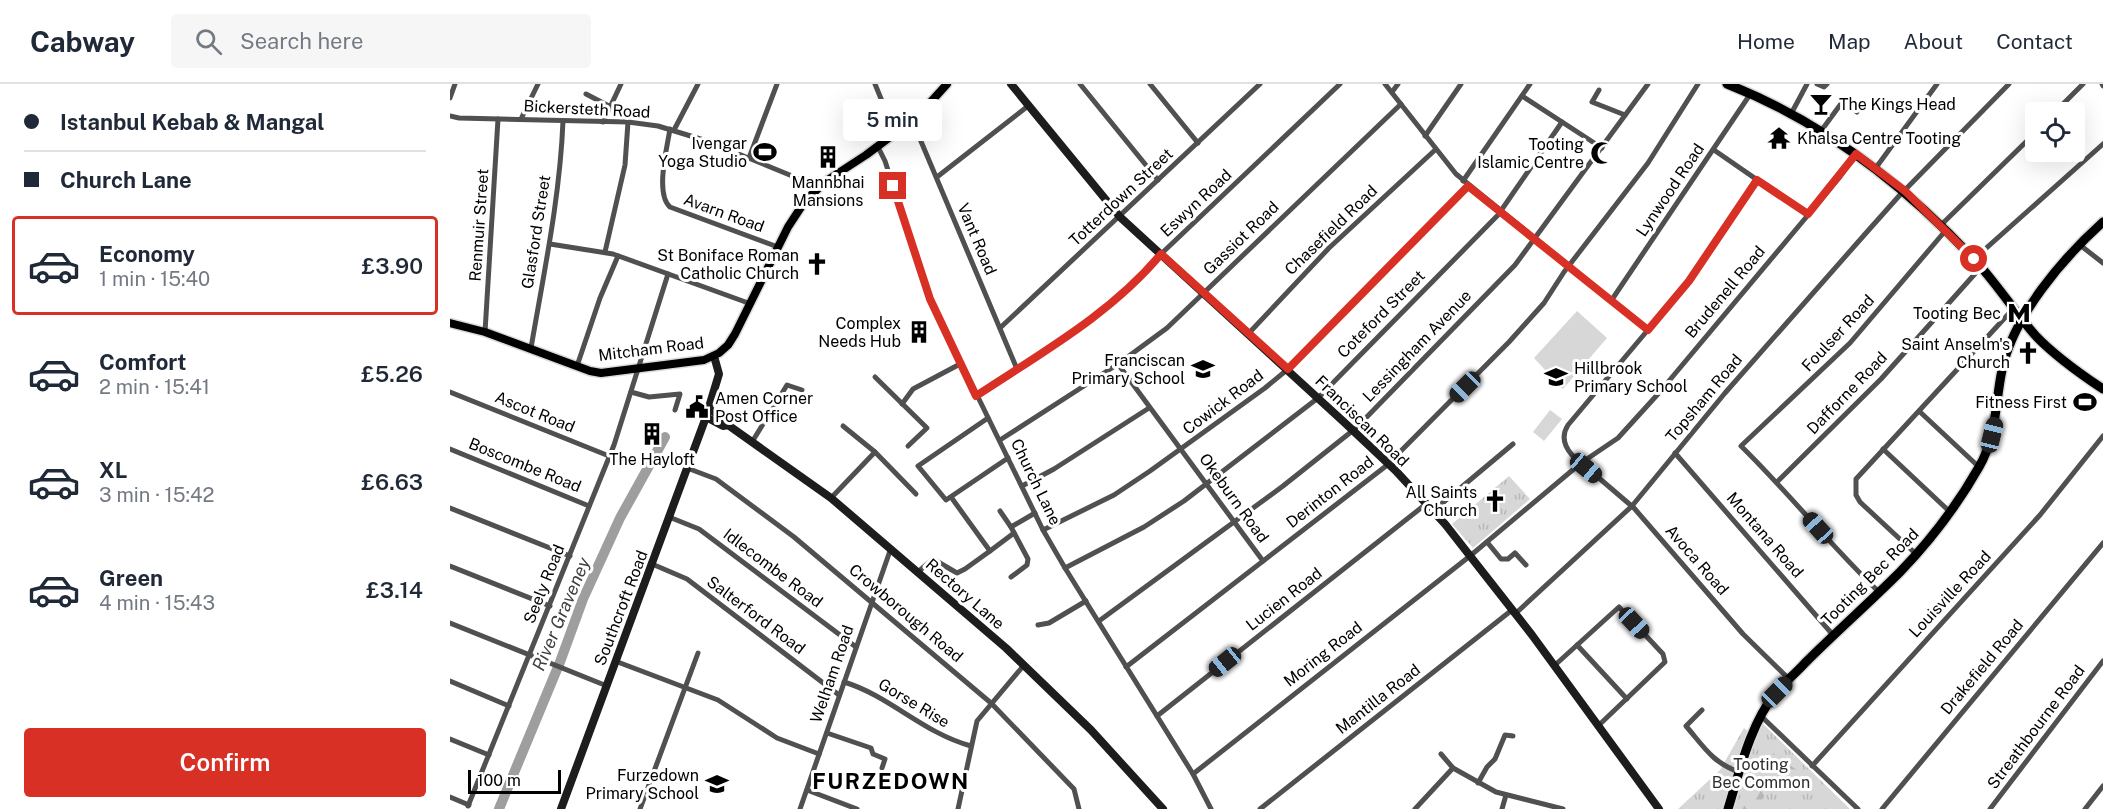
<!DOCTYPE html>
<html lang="en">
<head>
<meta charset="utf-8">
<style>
	:root { --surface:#fff; --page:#f6f6f7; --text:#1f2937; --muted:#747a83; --line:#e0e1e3; --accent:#d93025 }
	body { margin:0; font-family:"Public Sans",sans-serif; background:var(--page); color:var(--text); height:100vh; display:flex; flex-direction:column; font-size:22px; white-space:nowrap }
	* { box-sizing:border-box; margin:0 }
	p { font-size:20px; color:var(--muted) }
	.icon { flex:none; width:33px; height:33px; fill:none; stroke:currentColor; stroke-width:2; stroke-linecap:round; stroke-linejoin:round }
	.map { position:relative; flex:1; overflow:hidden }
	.panel { display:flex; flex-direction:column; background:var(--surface); width:450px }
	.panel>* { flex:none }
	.top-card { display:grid; align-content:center; height:132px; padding:0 24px; background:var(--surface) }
	.tools { position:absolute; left:1575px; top:18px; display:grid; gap:12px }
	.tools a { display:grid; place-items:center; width:60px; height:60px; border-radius:6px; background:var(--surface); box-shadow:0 6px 24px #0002; font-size:30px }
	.scale { position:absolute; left:18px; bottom:15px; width:93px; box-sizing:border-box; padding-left:6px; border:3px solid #000; border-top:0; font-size:16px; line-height:21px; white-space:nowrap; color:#000; -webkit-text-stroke:4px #fff; paint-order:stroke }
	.end { position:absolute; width:27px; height:27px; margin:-14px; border:8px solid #d93025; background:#fff; box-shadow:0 0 0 3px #fff }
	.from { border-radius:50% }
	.bubble { position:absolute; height:42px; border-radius:6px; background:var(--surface); box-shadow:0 6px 24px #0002; font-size:20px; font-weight:600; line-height:42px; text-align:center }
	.car { position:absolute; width:18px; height:36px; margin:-18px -9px; border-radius:8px; box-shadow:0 0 4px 2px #0007; background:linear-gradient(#222 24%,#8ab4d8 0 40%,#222 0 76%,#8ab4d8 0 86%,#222 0) }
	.top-card b { display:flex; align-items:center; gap:21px; height:57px; font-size:22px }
	.top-card b+b { border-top:2px solid var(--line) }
	.top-card i { width:15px; height:15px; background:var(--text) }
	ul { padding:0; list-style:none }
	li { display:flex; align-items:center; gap:18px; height:99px; margin:0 12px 9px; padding:0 12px; border:3px solid transparent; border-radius:6px }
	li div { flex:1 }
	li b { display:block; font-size:22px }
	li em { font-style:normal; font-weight:600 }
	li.active { border-color:var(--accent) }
	li>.icon { width:54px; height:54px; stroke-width:1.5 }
	.button { display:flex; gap:12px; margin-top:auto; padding:12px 24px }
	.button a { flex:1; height:69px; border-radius:6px; background:var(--accent); color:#fff; font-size:24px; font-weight:600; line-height:69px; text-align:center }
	header { display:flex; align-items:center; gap:36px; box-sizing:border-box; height:84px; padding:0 30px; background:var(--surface); border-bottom:2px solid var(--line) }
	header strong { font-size:28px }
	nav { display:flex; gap:33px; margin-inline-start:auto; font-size:21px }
	.search { width:420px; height:54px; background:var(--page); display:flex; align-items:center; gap:15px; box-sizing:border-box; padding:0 21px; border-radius:6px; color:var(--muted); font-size:22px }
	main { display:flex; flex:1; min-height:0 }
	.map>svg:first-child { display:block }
</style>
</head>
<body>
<header>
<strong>Cabway</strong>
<div class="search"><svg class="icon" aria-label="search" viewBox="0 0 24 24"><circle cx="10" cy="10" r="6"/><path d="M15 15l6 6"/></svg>Search here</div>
<nav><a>Home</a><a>Map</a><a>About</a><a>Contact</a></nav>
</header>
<main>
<section class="panel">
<div class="top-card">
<b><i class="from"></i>Istanbul Kebab &amp; Mangal</b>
<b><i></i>Church Lane</b>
</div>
<ul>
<li class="active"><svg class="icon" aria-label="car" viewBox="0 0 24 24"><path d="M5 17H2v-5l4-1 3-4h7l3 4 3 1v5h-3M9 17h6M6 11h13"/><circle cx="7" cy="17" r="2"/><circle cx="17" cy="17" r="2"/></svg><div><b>Economy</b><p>1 min · 15:40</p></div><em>£3.90</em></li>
<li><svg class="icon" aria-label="car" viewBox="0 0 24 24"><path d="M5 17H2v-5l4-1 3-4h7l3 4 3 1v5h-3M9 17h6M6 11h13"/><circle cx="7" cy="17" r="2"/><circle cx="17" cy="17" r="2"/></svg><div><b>Comfort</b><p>2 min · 15:41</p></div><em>£5.26</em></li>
<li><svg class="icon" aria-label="car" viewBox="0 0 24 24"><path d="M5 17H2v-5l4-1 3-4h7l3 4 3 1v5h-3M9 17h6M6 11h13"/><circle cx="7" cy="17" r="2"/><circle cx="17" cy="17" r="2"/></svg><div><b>XL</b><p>3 min · 15:42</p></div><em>£6.63</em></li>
<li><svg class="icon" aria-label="car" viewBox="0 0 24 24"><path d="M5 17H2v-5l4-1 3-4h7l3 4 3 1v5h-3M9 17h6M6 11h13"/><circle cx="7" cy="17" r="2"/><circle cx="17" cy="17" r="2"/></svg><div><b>Green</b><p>4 min · 15:43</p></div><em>£3.14</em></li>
</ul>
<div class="button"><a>Confirm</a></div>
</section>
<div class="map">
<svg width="1653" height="725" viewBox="0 0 1653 725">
	<defs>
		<pattern id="grass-tufts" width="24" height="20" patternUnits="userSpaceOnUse" patternTransform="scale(1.5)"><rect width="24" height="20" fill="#d7d7d7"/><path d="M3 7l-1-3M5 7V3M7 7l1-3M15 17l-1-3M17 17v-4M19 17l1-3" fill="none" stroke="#b7b7b7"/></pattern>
		<pattern id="forest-firs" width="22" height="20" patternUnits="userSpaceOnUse" patternTransform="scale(1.5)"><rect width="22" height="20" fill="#d7d7d7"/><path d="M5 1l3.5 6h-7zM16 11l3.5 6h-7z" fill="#b7b7b7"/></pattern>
	</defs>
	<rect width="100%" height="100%" fill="#fff"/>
	<!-- grass -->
	<g fill="url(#grass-tufts)">
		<polygon points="1059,392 1080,415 1023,464 1002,440"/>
		<polygon points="1312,639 1400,725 1228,725 1270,686 1294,644 1307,654"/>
	</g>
	<!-- forest -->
	<polygon fill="url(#forest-firs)" points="1312,661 1355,692 1317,706 1308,725 1289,725"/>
	<!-- garden -->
	<g fill="#d7d7d7">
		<polygon points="1127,227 1157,254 1113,305 1084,274"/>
		<polygon points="1100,326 1112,335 1094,357 1083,348"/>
	</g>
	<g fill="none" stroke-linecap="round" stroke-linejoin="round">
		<!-- river -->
		<polyline stroke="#9e9e9e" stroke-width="10" points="49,725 110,578 133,515 170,434 215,353"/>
		<!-- primary casing -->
		<g stroke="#dbdbdb" stroke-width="11">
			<polyline id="primary" points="0,239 35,248 140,287 151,289 254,276 269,269 278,261 285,250 338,143 355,117 376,97 416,71 468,32 497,0"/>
		</g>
		<!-- highway casing -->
		<g stroke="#dbdbdb" stroke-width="12">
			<g id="highway">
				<path d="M1277,0C1372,37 1452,99 1522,173C1545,197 1563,226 1585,251C1602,269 1632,291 1653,305"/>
				<path d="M1278,725C1290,686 1300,641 1326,608C1335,598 1346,589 1355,579C1386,548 1419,519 1450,488C1480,457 1508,420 1529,383C1547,352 1545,319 1552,286C1563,232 1613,174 1653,138"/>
			</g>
		</g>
		<!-- street -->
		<g stroke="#505050" stroke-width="5">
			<polyline points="425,0 445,49"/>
			<polyline points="630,0 708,96"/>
			<polyline points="700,0 748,59"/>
			<polyline points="935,0 1006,90 1198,246"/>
			<polyline points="1367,0 1374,3 1377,0"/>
			<polyline points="1652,0 1653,2"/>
			<polyline points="1149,6 1142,18 1175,31"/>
			<polyline points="942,8 948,0"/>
			<polyline points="136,10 159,22"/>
			<polyline points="1072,12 1152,64"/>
			<polyline points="0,14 5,0"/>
			<polyline points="1605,28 1633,0"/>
			<polyline points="1341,30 1357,0"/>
			<polyline points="0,32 9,34 178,38 208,42 257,57 369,103"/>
			<polyline points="71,35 88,0"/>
			<polyline points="462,36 567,285"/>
			<polyline points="153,38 171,0"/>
			<path d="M220,45C217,64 205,110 220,123L328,163"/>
			<polyline points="224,46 248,0"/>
			<polyline points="1371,47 1393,17 1407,28"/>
			<polyline points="975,52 1011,0"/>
			<polyline points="428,63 435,77 480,215 593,446 615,484 743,690 761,725"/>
			<polyline points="1264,66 1358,131"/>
			<polyline points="299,74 327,0"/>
			<polyline points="1425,85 1487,0"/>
			<polyline points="487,93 578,22"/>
			<path d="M1307,96L1239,197L1118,341C1111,352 1114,362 1122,371L1184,424L1293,550L1339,595"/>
			<polyline points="1013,97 1080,0"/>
			<polyline points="1491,141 1586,48"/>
			<polyline points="100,160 163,170 301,220"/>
			<polyline points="1630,161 1653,179"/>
			<polyline points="155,168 175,81 178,38"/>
			<polyline points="1524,175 1653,60"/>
			<polyline points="1161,217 1301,9"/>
			<polyline points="550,244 810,0"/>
			<polyline points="35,248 48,35"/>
			<polyline points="799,249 879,164 985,66"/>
			<path d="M81,264C94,188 110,113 113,37"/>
			<polyline points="668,280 813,477"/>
			<polyline points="127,282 150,214 168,172"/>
			<polyline points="425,293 477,344 458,362"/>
			<polyline points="0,308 159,372"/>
			<polyline points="181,308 199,313 230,310 225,326"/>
			<path d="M526,312C591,269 660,230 711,170L890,0"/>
			<polyline points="452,320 463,305 510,280"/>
			<polyline points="1469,327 1529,383"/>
			<polyline points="538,334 468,382 496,416 558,374"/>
			<polyline points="393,342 425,368 466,410"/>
			<polyline points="550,356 668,280 717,244 951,20"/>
			<polyline points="302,358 337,301 352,306"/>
			<polyline points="0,365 139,422"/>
			<polyline points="1433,365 1499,427"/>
			<polyline points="1225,369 1383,551"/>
			<polyline points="237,384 266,395 344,453 541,619 624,705 629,725"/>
			<polyline points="1328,397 1431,295 1531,183"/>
			<polyline points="572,402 604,385 699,324"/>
			<polyline points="501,413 540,467 564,449"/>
			<polyline points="381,414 425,368"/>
			<polyline points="0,424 120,472"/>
			<polyline points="550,427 561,443 578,475 577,481 561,493"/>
			<polyline points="983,427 1063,360"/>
			<polyline points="219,433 249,445 406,563"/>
			<polyline points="561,443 585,429"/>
			<polyline points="593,446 664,411 700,387 815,304 838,285 1018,102"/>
			<polyline points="1037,458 1051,475 1058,475 1065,469 1076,481"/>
			<polyline points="1466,470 1410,418 1406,411 1406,395 1564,224"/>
			<polyline points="202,480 237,495 389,611"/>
			<polyline points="0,482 100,522"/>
			<polyline points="615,484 694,443 734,417 868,314 1048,131 1112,38"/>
			<polyline points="469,487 483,475 507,489 515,485 540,467"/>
			<path d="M1428,507C1380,461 1339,409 1291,362L1400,259L1496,146"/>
			<polyline points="1065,530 1182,422 1275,309 1416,149 1449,112 1559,0"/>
			<polyline points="649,537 833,402 906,344 1065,181 1198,0"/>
			<polyline points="0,539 157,602"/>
			<polyline points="588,541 599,539 636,517"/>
			<polyline points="1127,561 1177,615"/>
			<polyline points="165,577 268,616 327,654 369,670"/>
			<polyline points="1104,582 1169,523 1213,570 1215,578 1148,642"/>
			<polyline points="676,583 936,382 1059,258 1094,219 1114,188 1198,79 1248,0"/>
			<polyline points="0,597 59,622"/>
			<path d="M394,598C440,612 473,649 521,662"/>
			<path d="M1252,626L1236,642C1254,663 1263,679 1289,688"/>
			<polyline points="707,632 976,420"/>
			<polyline points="1311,632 1408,725"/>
			<polyline points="377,649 421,664 423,670 435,675 432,684"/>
			<polyline points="0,655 39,671"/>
			<polyline points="991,670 1003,684 1046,708 1113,725"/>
			<polyline points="1362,682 1590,431 1653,352"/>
			<polyline points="743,690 1020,472 1131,379 1168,354 1208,310 1389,94 1406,70"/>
			<polyline points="1028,699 1037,683 1045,675 1055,651 1063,652"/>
			<polyline points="357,706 407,725"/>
			<polyline points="0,713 19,721"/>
			<polyline points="18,722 164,361 218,190"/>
			<polyline points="190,725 248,569"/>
			<polyline points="350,725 441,464"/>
			<polyline points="508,725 527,637 574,581"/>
			<polyline points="810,725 1062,526"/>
			<polyline points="965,725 1003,684"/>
			<polyline points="1052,725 1056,711"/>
			<polyline points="1432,725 1653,459"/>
			<polyline points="1540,725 1653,577"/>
			<polyline points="1635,725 1653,702"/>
		</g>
		<!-- secondary -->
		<g stroke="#1d1d1d" stroke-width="8">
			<polyline points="561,0 670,133 895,339 945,386 995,440 1082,551 1209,725"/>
			<polyline points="259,325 276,336 278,341 381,414 556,564 641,646 713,725"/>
			<polyline points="256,333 273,342 278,341"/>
			<polyline points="111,725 256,333 269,290 264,272"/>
		</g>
		<!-- primary -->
		<use href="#primary" stroke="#000" stroke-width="8"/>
		<!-- highway -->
		<use href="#highway" stroke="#000" stroke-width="9"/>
	</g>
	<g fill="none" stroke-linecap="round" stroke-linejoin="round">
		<!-- route -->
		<path stroke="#d93025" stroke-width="8" d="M443,102L480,215L526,312C591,269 661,230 711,170L838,285L1018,102L1198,246L1239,197L1307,96L1358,130L1406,70L1455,107L1524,175"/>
	</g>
	<!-- icons -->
	<defs>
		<g id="bar-bare" transform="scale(1.8)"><path d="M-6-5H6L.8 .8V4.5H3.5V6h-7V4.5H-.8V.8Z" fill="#000" stroke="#fff" stroke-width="2.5" paint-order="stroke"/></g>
		<g id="temple-bare" transform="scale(1.8)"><path d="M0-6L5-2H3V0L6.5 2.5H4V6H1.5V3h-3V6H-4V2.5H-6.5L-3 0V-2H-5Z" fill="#000" stroke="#fff" stroke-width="2.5" paint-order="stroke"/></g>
		<g id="stadium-bare" transform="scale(1.8)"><path d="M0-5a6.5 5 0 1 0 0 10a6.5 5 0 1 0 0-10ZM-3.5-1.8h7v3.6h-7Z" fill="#000" stroke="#fff" stroke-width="2.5" paint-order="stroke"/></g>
		<g id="mosque-bare" transform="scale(1.8)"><path d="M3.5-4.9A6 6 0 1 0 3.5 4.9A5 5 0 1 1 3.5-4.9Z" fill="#000" stroke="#fff" stroke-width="2.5" paint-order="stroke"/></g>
		<g id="building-bare" transform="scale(1.8)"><path d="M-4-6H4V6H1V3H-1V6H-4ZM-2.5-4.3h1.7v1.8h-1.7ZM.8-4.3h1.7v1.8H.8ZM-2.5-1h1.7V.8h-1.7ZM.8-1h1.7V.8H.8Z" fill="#000" stroke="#fff" stroke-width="2.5" paint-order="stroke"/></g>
		<g id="church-bare" transform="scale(1.8)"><path d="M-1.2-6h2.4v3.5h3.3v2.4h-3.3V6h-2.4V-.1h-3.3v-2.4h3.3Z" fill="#000" stroke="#fff" stroke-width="2.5" paint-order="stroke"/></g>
		<g id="metro-bare" transform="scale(1.8)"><path d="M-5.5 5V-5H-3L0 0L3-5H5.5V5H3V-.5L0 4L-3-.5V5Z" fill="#000" stroke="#fff" stroke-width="2.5" paint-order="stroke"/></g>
		<g id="school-bare" transform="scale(1.8)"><path d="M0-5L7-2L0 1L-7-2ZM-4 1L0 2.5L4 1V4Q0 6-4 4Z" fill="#000" stroke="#fff" stroke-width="2.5" paint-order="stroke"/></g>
		<g id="civic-bare" transform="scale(1.8)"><path d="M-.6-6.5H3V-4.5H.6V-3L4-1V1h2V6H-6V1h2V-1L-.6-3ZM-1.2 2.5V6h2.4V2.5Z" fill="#000" stroke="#fff" stroke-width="2.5" paint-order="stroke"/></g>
	</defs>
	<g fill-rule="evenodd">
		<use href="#bar-bare" x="1371" y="20"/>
		<use href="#temple-bare" x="1329" y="54"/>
		<use href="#stadium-bare" x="315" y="68"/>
		<use href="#mosque-bare" x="1152" y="69"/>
		<use href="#building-bare" x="378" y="73"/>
		<use href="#church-bare" x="367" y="180"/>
		<use href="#metro-bare" x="1569" y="229"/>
		<use href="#building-bare" x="469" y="248"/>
		<use href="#church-bare" x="1578" y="269"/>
		<use href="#school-bare" x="753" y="285"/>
		<use href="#school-bare" x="1106" y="293"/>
		<use href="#stadium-bare" x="1635" y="318"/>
		<use href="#civic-bare" x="247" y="323"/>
		<use href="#building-bare" x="202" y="350"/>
		<use href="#church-bare" x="1045" y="417"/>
		<use href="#school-bare" x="267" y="700"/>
	</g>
	<g text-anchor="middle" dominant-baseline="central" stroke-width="6" stroke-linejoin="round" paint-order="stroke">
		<!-- poi labels -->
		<g font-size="16" fill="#000" stroke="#fff" text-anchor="end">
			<text x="1389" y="20" text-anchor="start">The Kings Head</text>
			<text x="1347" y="54" text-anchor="start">Khalsa Centre Tooting</text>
			<text x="297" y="59">Ivengar<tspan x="297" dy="18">Yoga Studio</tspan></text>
			<text x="1134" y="60">Tooting<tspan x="1134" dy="18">Islamic Centre</tspan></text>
			<text x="378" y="98" text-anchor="middle">Mannbhai<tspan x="378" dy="18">Mansions</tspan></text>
			<text x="349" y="171">St Boniface Roman<tspan x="349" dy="18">Catholic Church</tspan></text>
			<text x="1551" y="229">Tooting Bec</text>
			<text x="451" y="239">Complex<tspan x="451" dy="18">Needs Hub</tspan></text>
			<text x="1560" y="260">Saint Anselm's<tspan x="1560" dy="18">Church</tspan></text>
			<text x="735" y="276">Franciscan<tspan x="735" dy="18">Primary School</tspan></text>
			<text x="1124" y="284" text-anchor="start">Hillbrook<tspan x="1124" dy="18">Primary School</tspan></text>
			<text x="265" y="314" text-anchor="start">Amen Corner<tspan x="265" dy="18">Post Office</tspan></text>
			<text x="1617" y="318">Fitness First</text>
			<text x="202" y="375" text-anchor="middle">The Hayloft</text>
			<text x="1027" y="408">All Saints<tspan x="1027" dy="18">Church</tspan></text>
			<text x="249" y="691">Furzedown<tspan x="249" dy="18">Primary School</tspan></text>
		</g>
		<!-- street labels -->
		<g font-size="16" fill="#000" stroke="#fff">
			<text transform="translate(137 25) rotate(3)">Bickersteth Road</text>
			<text transform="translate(1220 106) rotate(-56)">Lynwood Road</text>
			<text transform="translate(671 113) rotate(-43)">Totterdown Street</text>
			<text transform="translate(746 119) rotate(-43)">Eswyn Road</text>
			<text transform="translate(274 129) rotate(20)">Avarn Road</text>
			<text transform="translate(29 141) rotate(-86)">Renmuir Street</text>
			<text transform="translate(881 146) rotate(-44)">Chasefield Road</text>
			<text transform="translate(86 148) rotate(-81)">Glasford Street</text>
			<text transform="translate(791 154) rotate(-44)">Gassiot Road</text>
			<text transform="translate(527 155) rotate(67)">Vant Road</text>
			<text transform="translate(1275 208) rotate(-50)">Brudenell Road</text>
			<text transform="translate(931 230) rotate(-45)">Coteford Street</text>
			<text transform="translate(1388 249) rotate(-47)">Foulser Road</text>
			<text transform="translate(967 262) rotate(-46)">Lessingham Avenue</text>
			<text transform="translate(201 265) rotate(-7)">Mitcham Road</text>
			<text transform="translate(1397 309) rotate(-46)">Dafforne Road</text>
			<text transform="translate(1254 314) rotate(-50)">Topsham Road</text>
			<text transform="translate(773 318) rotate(-37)">Cowick Road</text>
			<text transform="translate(85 328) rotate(22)">Ascot Road</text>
			<text transform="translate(912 337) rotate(44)">Franciscan Road</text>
			<text transform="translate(75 381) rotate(22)">Boscombe Road</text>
			<text transform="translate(586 398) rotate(64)">Church Lane</text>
			<text transform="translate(880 408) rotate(-38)">Derinton Road</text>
			<text transform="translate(784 414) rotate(54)">Okeburn Road</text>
			<text transform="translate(1315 451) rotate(49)">Montana Road</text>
			<text transform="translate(1247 476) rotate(49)">Avoca Road</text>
			<text transform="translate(323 484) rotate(37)">Idlecombe Road</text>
			<text transform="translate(1420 493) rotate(-45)">Tooting Bec Road</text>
			<text transform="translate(94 500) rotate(-68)">Seely Road</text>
			<text transform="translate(515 510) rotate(41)">Rectory Lane</text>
			<text transform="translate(1500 510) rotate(-47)">Louisville Road</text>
			<text transform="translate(834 515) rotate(-38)">Lucien Road</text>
			<text transform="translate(171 524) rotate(-69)">Southcroft Road</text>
			<text transform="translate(456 529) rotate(40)">Crowborough Road</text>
			<text transform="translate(306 531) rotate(37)">Salterford Road</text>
			<text transform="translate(873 570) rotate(-38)">Moring Road</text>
			<text transform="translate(1532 583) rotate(-50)">Drakefield Road</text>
			<text transform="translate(382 590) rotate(-71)">Welham Road</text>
			<text transform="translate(928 615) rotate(-38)">Mantilla Road</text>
			<text transform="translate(464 619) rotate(31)">Gorse Rise</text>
			<text transform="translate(1586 643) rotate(-53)">Streathbourne Road</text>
		</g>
		<!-- park labels -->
		<g font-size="16" fill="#2e2e2e" stroke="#fff">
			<text x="1311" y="680">Tooting<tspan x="1311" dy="18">Bec Common</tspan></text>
		</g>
		<!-- water labels -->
		<g font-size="18" font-style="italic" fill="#3f3f3f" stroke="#fff">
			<text transform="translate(111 530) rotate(-67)">River Graveney</text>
		</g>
		<!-- district labels -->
		<g font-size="22" font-weight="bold" letter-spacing="1.5" fill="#000" stroke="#fff">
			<text x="441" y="697">FURZEDOWN</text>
		</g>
	</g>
</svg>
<div class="tools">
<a><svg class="icon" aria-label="locate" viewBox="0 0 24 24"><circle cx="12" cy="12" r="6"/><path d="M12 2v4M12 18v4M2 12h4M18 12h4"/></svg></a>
</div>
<div class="scale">100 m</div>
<i class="end from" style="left:1524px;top:175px"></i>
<i class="end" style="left:443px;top:102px"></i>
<div class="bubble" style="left:393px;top:15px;width:99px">5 min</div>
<i class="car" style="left:1015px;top:303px;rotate:225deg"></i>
<i class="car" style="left:1542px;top:351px;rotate:14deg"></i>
<i class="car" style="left:1136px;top:384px;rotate:130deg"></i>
<i class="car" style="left:1368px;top:444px;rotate:318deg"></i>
<i class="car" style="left:1184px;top:539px;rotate:137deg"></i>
<i class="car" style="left:775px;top:578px;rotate:231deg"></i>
<i class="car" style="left:1327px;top:608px;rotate:45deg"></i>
</div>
</main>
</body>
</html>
